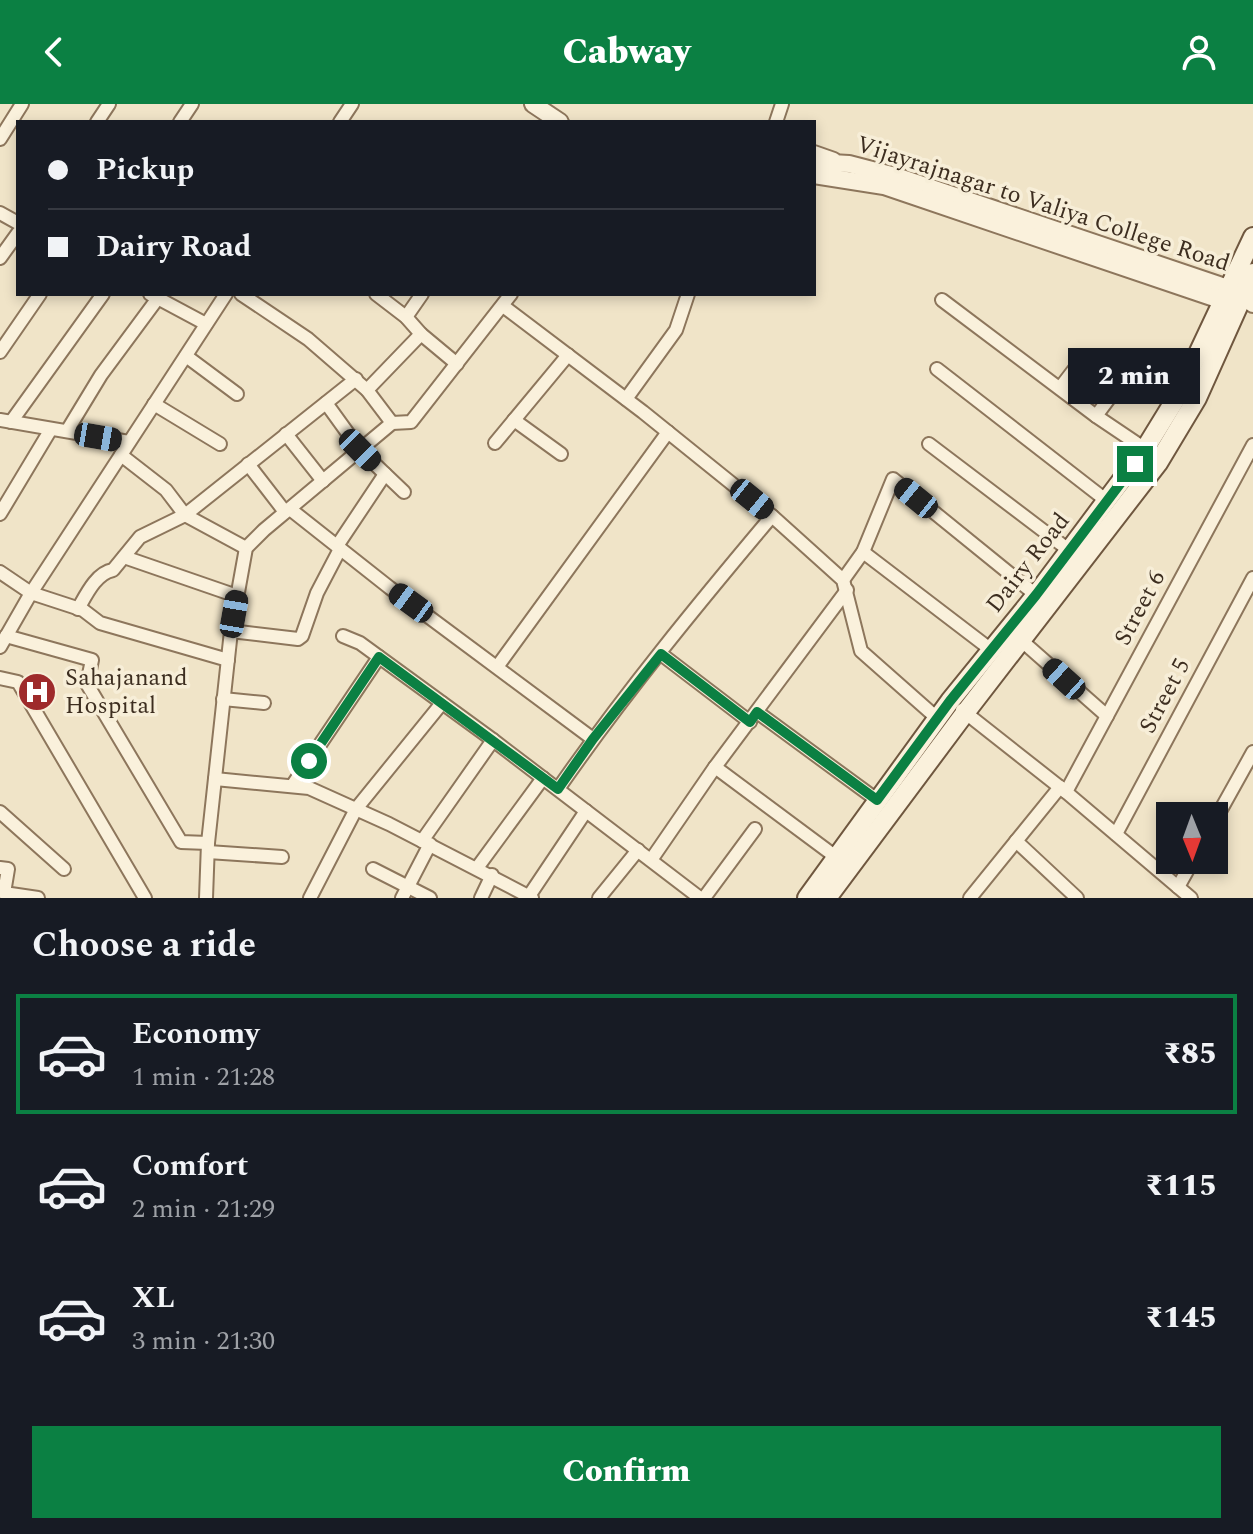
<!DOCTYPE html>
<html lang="en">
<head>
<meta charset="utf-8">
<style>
	:root { --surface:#171b24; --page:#20242c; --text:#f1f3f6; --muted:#9ea1a6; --line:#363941; --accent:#0b8043 }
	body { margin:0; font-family:Spectral,serif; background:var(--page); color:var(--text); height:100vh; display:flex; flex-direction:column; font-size:30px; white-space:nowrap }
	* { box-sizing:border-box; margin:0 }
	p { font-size:26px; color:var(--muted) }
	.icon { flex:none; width:44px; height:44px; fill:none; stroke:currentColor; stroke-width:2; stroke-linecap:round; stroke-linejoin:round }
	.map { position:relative; height:794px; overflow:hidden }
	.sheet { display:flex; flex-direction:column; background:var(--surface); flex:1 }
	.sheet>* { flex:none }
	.guide { position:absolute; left:16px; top:16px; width:800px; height:176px; border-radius:0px; box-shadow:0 4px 12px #0003; display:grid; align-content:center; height:176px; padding:0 32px; background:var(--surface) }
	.needle { width:52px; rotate:179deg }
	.controls { position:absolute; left:1156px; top:698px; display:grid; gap:16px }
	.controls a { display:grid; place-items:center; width:72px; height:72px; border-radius:0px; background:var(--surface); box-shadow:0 4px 12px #0003; font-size:40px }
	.end { position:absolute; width:36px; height:36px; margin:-18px; border:10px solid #0b8043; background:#fff; box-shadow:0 0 0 4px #fff }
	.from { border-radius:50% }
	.bubble { position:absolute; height:56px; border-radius:0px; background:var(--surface); box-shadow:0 4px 12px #0003; font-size:26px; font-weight:800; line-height:56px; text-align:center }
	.car { position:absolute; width:24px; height:48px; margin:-24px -12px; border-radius:10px; box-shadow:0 0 6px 2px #0007; background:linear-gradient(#222 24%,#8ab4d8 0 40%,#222 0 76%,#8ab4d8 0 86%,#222 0) }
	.guide b { display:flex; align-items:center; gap:28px; height:76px; font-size:30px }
	.guide b+b { border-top:2px solid var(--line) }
	.guide i { width:20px; height:20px; background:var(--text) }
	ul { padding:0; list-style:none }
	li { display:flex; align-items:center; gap:24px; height:120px; margin:0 16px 12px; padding:0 16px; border:4px solid transparent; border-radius:0px }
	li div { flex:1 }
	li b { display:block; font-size:30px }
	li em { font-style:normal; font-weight:800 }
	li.on { border-color:var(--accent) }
	li>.icon { width:72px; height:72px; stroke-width:1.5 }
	h2 { padding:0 32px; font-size:36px; line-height:96px }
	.button { display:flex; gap:16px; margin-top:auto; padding:16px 32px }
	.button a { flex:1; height:92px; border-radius:0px; background:var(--accent); color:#fff; font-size:32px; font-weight:800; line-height:92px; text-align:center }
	header { display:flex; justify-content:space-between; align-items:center; height:104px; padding:0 32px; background:var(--accent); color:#fff; font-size:36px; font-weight:800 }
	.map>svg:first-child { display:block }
</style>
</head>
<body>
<header><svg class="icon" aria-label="back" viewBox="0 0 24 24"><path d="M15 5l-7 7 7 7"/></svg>Cabway<svg class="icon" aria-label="person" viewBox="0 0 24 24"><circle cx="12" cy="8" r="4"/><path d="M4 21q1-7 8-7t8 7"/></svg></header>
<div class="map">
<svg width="1253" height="794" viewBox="0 0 1253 794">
	<rect width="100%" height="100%" fill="#f0e4c8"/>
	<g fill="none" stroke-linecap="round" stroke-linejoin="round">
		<!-- minor casing -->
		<g stroke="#8d765c" stroke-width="16">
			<g id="minor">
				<polyline points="97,18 109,0"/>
				<polyline points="180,18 192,0"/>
				<polyline points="340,18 352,0"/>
				<polyline points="776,18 782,0"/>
				<polyline points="0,35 22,0"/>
				<polyline points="814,48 834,55"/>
				<polyline points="0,109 18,119"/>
				<polyline points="0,154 18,129"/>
				<polyline points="150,190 206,220"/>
				<polyline points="241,190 308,235 367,286 392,319"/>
				<polyline points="376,190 406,213 421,230"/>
				<polyline points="942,196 1096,312 1145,345"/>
				<polyline points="503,202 643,308 772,412 843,476 861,547 938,615"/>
				<polyline points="406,213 422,190"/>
				<polyline points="0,248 40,190"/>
				<polyline points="186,252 237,290"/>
				<polyline points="937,265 1107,397"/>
				<polyline points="1060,284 1083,254"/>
				<polyline points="367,286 421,230 457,260"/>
				<polyline points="626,295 676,226 688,190"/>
				<polyline points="326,299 360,346 404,388"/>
				<polyline points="154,300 220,340"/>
				<polyline points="1096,312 1122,277"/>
				<polyline points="0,316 129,338"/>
				<polyline points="514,316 561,350"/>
				<polyline points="11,318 103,190"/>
				<polyline points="67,327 101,271 158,194"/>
				<polyline points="286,330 323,377"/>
				<polyline points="495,339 568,251"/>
				<polyline points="929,340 1074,450"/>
				<polyline points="121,351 166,386 185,411 246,444"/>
				<polyline points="248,360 285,408"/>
				<polyline points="290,405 390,484 593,635"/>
				<polyline points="0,410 51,325"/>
				<polyline points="337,442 385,370"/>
				<polyline points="863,448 990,545"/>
				<polyline points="124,453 237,492"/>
				<polyline points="0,468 31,489 83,506 100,519 228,556"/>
				<polyline points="843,476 863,448 893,375 1036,491"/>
				<path d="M78,505C86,491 96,469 113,466L140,433L185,411L356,275"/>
				<polyline points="231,527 298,535 302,532 317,489 340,445"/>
				<polyline points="6,532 92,556 87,580 181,738 208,739"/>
				<polyline points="343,532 360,539 493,636 700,794"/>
				<polyline points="1022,537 1107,612"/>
				<polyline points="0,543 31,489 226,190"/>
				<polyline points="661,550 750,618"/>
				<polyline points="497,563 668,328"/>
				<polyline points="0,574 18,578 145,794"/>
				<polyline points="223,595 264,599"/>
				<polyline points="962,606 1066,688 1191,794"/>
				<polyline points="757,608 877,696"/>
				<polyline points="715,663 840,756"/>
				<polyline points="215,675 309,684 389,720 532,794"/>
				<polyline points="292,682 379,553"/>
				<path d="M558,685C624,590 698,500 772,412"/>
				<polyline points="1066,688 1253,341"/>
				<polyline points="0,708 64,765"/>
				<polyline points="1214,718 1253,648"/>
				<polyline points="1116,730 1253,474"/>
				<polyline points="422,737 493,636"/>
				<polyline points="1016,737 1077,794"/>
				<polyline points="208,748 282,753"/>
				<polyline points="651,756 715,663 847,486"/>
				<polyline points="0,764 8,765 4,789 38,794"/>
				<polyline points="477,764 543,674"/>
				<polyline points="373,765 430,794"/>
				<polyline points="1178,783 1193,756"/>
				<polyline points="529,792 586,707"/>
				<polyline points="206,794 208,739 231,527 246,444 264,426 392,319 411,318 511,190"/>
				<polyline points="310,794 356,705 442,599"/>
				<polyline points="402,794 430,740"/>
				<polyline points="481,794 492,771"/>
				<polyline points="599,794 638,746"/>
				<polyline points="704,794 755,725"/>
				<polyline points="970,794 1060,683"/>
			</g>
		</g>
		<!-- tertiary casing -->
		<g stroke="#8d765c" stroke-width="20">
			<g id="tertiary">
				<polyline points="533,0 560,18"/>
				<polyline points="814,58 849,60 899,73 1228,184 1242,191 1253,200"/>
				<polyline points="814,71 884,82 1232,200"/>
			</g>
		</g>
		<!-- secondary casing -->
		<g stroke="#6f573f" stroke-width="22">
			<g id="secondary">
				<polyline points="807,794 950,597 1036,491 1145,345 1180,288 1253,133"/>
				<polyline points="827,794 965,609 1158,359 1197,294 1253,169"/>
			</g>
		</g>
		<!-- minor -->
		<use href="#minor" stroke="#faf1dc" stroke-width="12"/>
		<!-- tertiary -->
		<use href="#tertiary" stroke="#faf1dc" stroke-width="16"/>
		<!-- secondary -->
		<use href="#secondary" stroke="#faf1dc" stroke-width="18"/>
	</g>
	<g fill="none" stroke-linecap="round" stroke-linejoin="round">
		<!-- route -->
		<polyline stroke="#0b8043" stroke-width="10" points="309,657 379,553 558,685 593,635 661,550 750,618 757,608 877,696 950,597 1036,491 1135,360"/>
	</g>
	<!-- icons -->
	<defs>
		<g id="hospital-disc" transform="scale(2)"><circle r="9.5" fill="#9e2a2b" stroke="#f7eed8"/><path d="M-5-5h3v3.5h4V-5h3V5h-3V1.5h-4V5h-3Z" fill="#fff"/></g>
	</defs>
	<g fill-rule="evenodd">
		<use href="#hospital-disc" x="37" y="588"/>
	</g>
	<g text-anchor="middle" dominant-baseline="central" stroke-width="7" stroke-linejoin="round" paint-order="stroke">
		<!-- street labels -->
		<g font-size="24" fill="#3d2e20" stroke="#f7eed8">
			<text transform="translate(1043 100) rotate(18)">Vijayrajnagar to Valiya College Road</text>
			<text transform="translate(1028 459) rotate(-52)">Dairy Road</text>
			<text transform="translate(1140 504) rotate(-62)">Street 6</text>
			<text transform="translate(1165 592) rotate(-62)">Street 5</text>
		</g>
		<!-- poi labels -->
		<g font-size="24" fill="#3d2e20" stroke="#f7eed8" text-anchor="start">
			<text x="65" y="574">Sahajanand<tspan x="65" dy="28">Hospital</tspan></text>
		</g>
	</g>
</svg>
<div class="controls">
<a><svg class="needle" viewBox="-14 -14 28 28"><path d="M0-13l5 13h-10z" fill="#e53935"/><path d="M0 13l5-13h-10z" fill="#9ea1a6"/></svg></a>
</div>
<i class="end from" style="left:309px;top:657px"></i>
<i class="end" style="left:1135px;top:360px"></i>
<div class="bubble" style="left:1068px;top:244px;width:132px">2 min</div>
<i class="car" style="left:98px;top:333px;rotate:100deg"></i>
<i class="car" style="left:360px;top:346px;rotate:135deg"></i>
<i class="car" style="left:916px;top:394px;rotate:309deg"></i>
<i class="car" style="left:752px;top:395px;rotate:129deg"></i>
<i class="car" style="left:411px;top:499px;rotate:306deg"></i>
<i class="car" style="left:234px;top:510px;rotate:10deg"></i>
<i class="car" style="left:1064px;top:575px;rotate:312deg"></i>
<div class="guide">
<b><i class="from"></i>Pickup</b>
<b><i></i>Dairy Road</b>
</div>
</div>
<section class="sheet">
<h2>Choose a ride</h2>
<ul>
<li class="on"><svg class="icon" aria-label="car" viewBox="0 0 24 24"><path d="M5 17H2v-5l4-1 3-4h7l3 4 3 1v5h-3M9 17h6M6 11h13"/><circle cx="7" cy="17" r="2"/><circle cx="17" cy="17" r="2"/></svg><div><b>Economy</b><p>1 min · 21:28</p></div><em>₹85</em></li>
<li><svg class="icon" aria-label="car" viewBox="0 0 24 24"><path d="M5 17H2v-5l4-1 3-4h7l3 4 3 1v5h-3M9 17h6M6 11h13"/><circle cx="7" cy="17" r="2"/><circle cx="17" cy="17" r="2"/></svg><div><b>Comfort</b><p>2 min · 21:29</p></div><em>₹115</em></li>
<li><svg class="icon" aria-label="car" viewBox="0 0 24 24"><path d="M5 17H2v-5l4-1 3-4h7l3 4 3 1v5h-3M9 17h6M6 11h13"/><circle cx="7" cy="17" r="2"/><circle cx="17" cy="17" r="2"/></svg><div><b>XL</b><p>3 min · 21:30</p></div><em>₹145</em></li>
</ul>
<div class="button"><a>Confirm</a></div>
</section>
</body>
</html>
